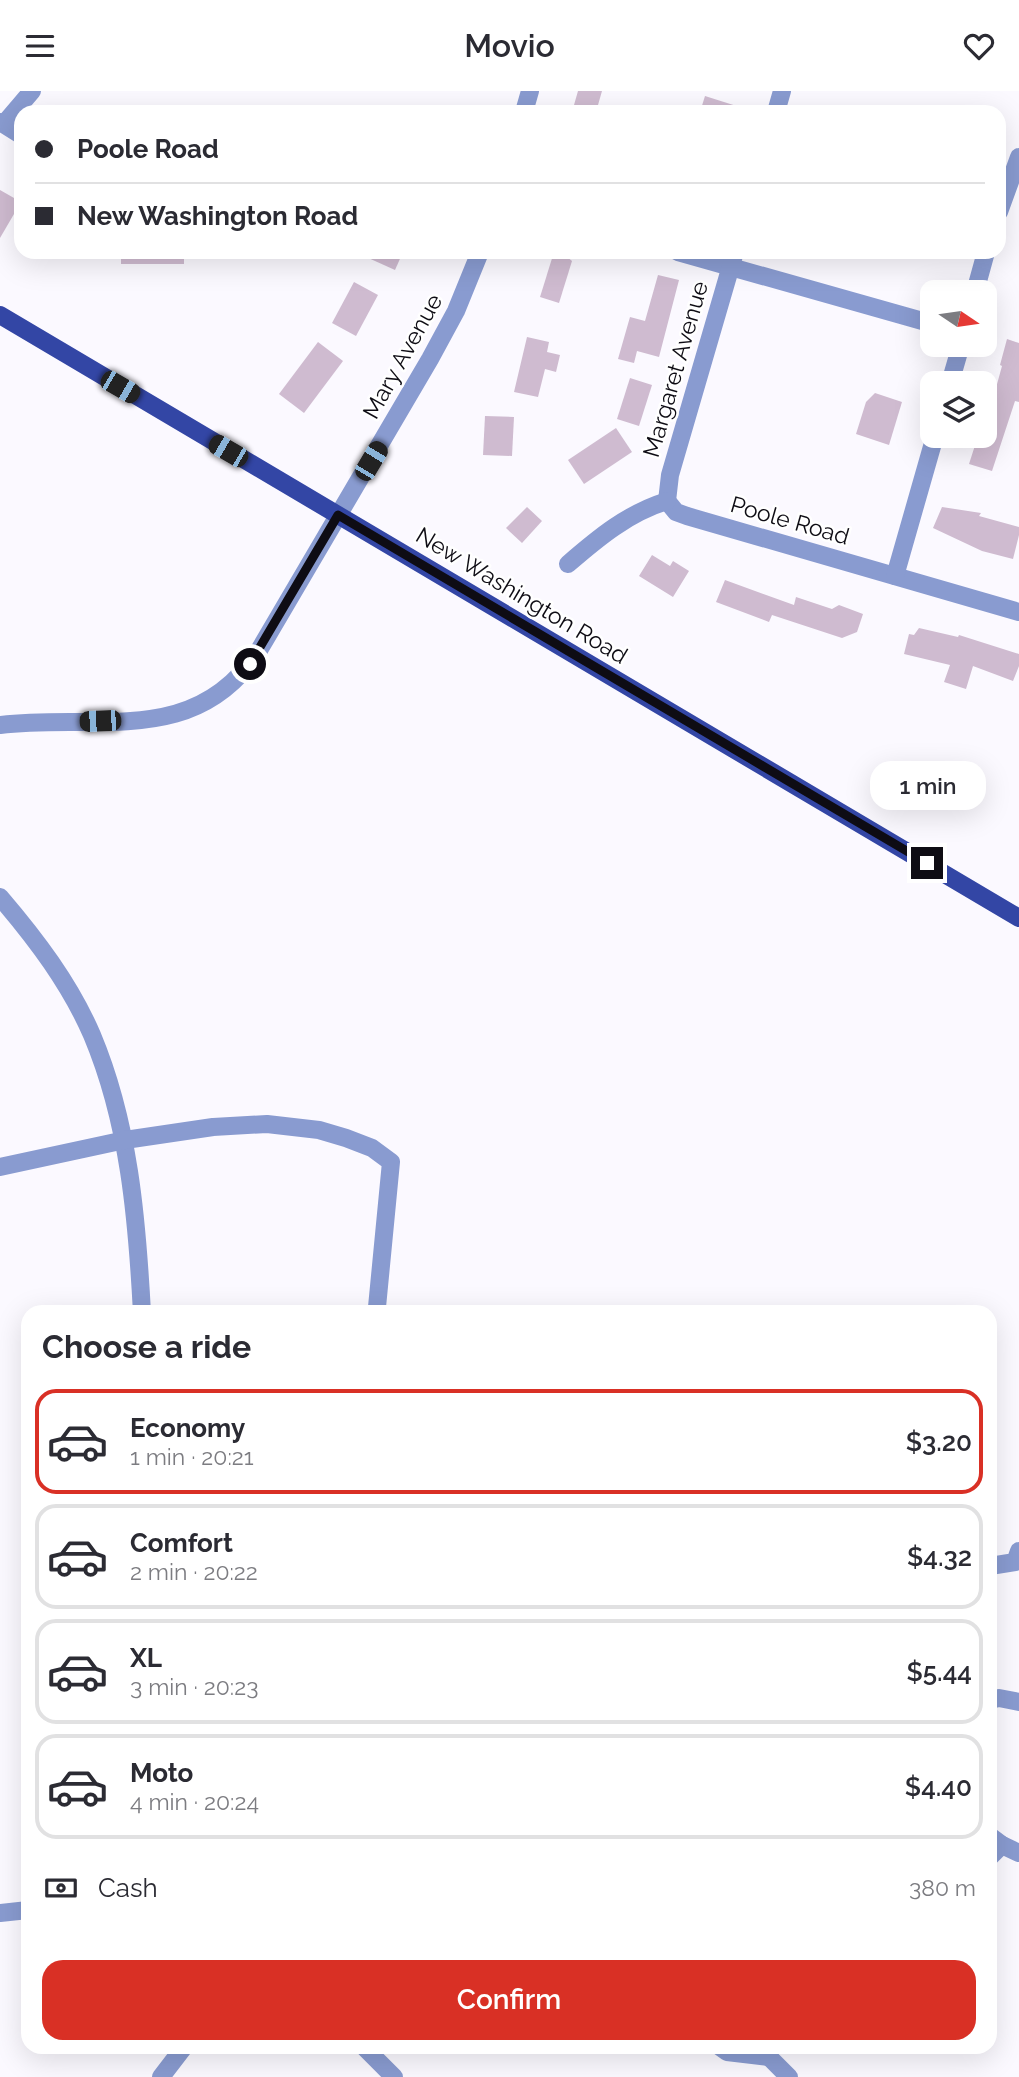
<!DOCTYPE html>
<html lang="en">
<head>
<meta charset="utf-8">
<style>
	:root { --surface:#fff; --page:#f7f7f7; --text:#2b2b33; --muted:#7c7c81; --line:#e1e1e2; --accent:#d93025 }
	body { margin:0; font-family:Raleway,sans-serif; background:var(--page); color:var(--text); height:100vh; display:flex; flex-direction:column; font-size:26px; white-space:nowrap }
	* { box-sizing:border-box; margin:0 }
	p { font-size:23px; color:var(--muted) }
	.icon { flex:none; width:38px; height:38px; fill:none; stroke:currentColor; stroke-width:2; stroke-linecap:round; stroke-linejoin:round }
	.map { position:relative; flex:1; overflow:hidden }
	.sheet { position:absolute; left:21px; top:1214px; width:976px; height:749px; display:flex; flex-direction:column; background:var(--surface); border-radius:21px; box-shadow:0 7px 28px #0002 }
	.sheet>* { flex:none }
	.banner { position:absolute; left:14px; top:14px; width:992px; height:154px; border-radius:21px; box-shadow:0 7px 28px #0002; display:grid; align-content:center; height:154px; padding:0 21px; background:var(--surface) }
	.needle { width:46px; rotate:103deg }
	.controls { position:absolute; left:920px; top:189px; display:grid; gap:14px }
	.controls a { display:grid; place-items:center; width:77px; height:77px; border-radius:14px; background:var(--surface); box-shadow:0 7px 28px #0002; font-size:35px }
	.end { position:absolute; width:32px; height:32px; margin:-16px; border:9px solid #0e0c14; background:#fff; box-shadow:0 0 0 4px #fff }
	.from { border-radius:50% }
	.bubble { position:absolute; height:49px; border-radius:21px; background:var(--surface); box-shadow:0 7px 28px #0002; font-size:23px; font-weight:600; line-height:49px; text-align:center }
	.car { position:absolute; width:21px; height:42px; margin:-21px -10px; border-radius:9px; box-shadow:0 0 5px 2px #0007; background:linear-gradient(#222 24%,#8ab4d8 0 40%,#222 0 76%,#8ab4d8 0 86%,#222 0) }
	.banner b { display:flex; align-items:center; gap:24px; height:66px; font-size:26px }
	.banner b+b { border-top:2px solid var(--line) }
	.banner i { width:18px; height:18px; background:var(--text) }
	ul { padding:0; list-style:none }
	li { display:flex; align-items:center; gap:21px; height:105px; margin:0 14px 10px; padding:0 7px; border:4px solid var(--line); border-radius:21px }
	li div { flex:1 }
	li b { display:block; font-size:26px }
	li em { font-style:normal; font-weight:600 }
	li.current { border-color:var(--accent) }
	li>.icon { width:63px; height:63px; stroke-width:1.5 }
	h2 { padding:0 21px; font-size:32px; line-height:84px }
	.pay { display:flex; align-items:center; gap:18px; height:77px; padding:0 21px; font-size:26px }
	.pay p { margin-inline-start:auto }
	.button { display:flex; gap:14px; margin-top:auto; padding:14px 21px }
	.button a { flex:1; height:80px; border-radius:21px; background:var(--accent); color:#fff; font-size:28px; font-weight:600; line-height:80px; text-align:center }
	header { display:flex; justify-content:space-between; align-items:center; height:91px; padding:0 21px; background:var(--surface); font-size:32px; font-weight:600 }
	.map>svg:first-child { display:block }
</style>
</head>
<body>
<header><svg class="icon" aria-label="menu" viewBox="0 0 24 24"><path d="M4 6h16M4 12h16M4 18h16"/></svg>Movio<svg class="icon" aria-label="heart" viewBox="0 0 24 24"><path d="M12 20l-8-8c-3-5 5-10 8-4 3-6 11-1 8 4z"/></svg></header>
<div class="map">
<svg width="1019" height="1986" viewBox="0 0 1019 1986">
	<rect width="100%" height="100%" fill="#fbf9ff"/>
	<!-- building -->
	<g fill="#cfbbd0">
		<polygon points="578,0 602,0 596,21 572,21"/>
		<polygon points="705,5 746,18 745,21 700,21"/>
		<polygon points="0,99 21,111 0,147"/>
		<rect x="121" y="161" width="63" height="12"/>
		<polygon points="355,161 403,161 395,179"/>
		<polygon points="554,161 561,161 572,170 559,212 540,206"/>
		<polygon points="658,184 679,189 659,266 637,260 634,272 618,268 630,226 645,230"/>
		<polygon points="354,191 378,204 356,245 332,232"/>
		<polygon points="527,246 549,251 547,261 560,264 556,281 545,278 538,306 514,301"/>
		<polygon points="1007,248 1019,252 1019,311 1015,310 992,380 969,373 978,345 985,345 985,337 1002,275 1000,274"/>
		<polygon points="318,251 343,270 304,322 279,303"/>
		<polygon points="630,287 652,294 639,335 617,328"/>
		<polygon points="875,302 902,311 889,354 856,343 866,311"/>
		<polygon points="485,325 514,326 512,365 483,364"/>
		<polygon points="616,337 632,361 584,393 568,369"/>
		<polygon points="527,416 542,430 522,452 506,437"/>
		<polygon points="942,416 981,422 979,425 1019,436 1019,444 1013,468 982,460 933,437"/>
		<polygon points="652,464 670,475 673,470 689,480 673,506 639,485"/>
		<polygon points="725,489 794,514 796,506 832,518 839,514 863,523 857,541 842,547 772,524 769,531 716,511"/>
		<polygon points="919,537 958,546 959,544 1019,563 1019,575 1013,590 973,575 966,598 944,591 950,574 904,563 909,543 914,544"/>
	</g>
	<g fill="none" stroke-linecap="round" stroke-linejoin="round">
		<!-- minor -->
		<g stroke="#899bd0" stroke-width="18">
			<polyline points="524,21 530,0"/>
			<polyline points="776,21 782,0"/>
			<polyline points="0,31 21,44"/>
			<polyline points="4,33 32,0"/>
			<polyline points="999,121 1019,66"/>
			<polyline points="678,161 933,233"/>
			<polyline points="975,201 986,161"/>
			<polyline points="950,292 961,254"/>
			<polyline points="667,410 676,421 687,425 1019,521"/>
			<polyline points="667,410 670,384 735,161"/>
			<path d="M568,473C598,447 628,422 667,410"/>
			<polyline points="895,485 935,345"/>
			<path d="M0,634C97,622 194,657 258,561L430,268L456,220L480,161"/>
			<path d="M0,806C36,848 70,893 92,944C129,1032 137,1127 142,1222"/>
			<polyline points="0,1076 125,1049 213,1036 267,1033 319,1039 346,1047 372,1057 391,1071 377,1216"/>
			<polyline points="990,1475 1015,1471 1019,1460"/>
			<polyline points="990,1609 999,1607 1019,1611"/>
			<polyline points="990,1745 1002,1754 990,1766"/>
			<polyline points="1002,1754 1019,1762"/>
			<polyline points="0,1822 28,1819"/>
			<polyline points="364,1956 394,1986"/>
			<polyline points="720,1956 727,1961 769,1966"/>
			<polyline points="766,1956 769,1966 789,1986"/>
			<polyline points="161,1986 184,1956"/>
		</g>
		<!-- major -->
		<polyline stroke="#3346a5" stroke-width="18" points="0,224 1019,827"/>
	</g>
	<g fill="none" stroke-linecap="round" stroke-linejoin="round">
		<!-- route -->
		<polyline stroke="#0e0c14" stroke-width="9" points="250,573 338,424 927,772"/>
	</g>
	<g text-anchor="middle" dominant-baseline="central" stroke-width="5" stroke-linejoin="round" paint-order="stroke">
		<!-- street labels -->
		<g font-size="23" fill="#0e0c14" stroke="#fff">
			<text transform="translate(402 265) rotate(-61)">Mary Avenue</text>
			<text transform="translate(675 278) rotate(-74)">Margaret Avenue</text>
			<text transform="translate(790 429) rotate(16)">Poole Road</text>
			<text transform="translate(522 504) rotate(31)">New Washington Road</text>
		</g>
	</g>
</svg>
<div class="controls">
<a><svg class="needle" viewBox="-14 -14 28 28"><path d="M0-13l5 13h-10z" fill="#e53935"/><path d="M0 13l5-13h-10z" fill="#7c7c81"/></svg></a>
<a><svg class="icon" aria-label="layers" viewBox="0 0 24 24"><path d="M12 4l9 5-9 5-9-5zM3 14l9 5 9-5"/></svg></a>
</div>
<i class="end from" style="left:250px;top:573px"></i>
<i class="end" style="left:927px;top:772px"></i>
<div class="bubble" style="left:870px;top:670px;width:116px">1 min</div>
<i class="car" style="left:120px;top:296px;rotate:120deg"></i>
<i class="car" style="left:228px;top:360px;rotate:300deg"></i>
<i class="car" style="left:371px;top:370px;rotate:31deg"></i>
<i class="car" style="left:100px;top:630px;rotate:268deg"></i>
<div class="banner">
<b><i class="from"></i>Poole Road</b>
<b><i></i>New Washington Road</b>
</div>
<section class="sheet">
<h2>Choose a ride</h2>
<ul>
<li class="current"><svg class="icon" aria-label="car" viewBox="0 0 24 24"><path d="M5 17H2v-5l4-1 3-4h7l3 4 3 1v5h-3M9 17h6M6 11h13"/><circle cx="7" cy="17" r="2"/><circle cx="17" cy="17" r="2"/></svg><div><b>Economy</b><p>1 min · 20:21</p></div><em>$3.20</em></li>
<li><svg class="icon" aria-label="car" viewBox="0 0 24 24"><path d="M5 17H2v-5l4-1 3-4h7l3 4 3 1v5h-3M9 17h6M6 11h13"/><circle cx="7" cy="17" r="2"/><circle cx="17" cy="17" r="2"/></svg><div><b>Comfort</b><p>2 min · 20:22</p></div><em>$4.32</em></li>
<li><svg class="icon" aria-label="car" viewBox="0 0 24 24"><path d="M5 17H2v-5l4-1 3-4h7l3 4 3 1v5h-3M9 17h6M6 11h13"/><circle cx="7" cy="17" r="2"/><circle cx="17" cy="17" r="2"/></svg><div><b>XL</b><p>3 min · 20:23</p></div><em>$5.44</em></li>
<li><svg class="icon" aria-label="car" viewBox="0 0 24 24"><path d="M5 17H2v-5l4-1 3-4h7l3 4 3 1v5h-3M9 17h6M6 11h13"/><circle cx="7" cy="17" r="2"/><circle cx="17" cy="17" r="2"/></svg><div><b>Moto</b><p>4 min · 20:24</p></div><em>$4.40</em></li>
</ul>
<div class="pay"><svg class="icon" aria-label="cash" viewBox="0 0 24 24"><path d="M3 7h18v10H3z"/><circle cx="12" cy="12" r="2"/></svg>Cash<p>380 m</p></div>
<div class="button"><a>Confirm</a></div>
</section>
</div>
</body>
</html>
